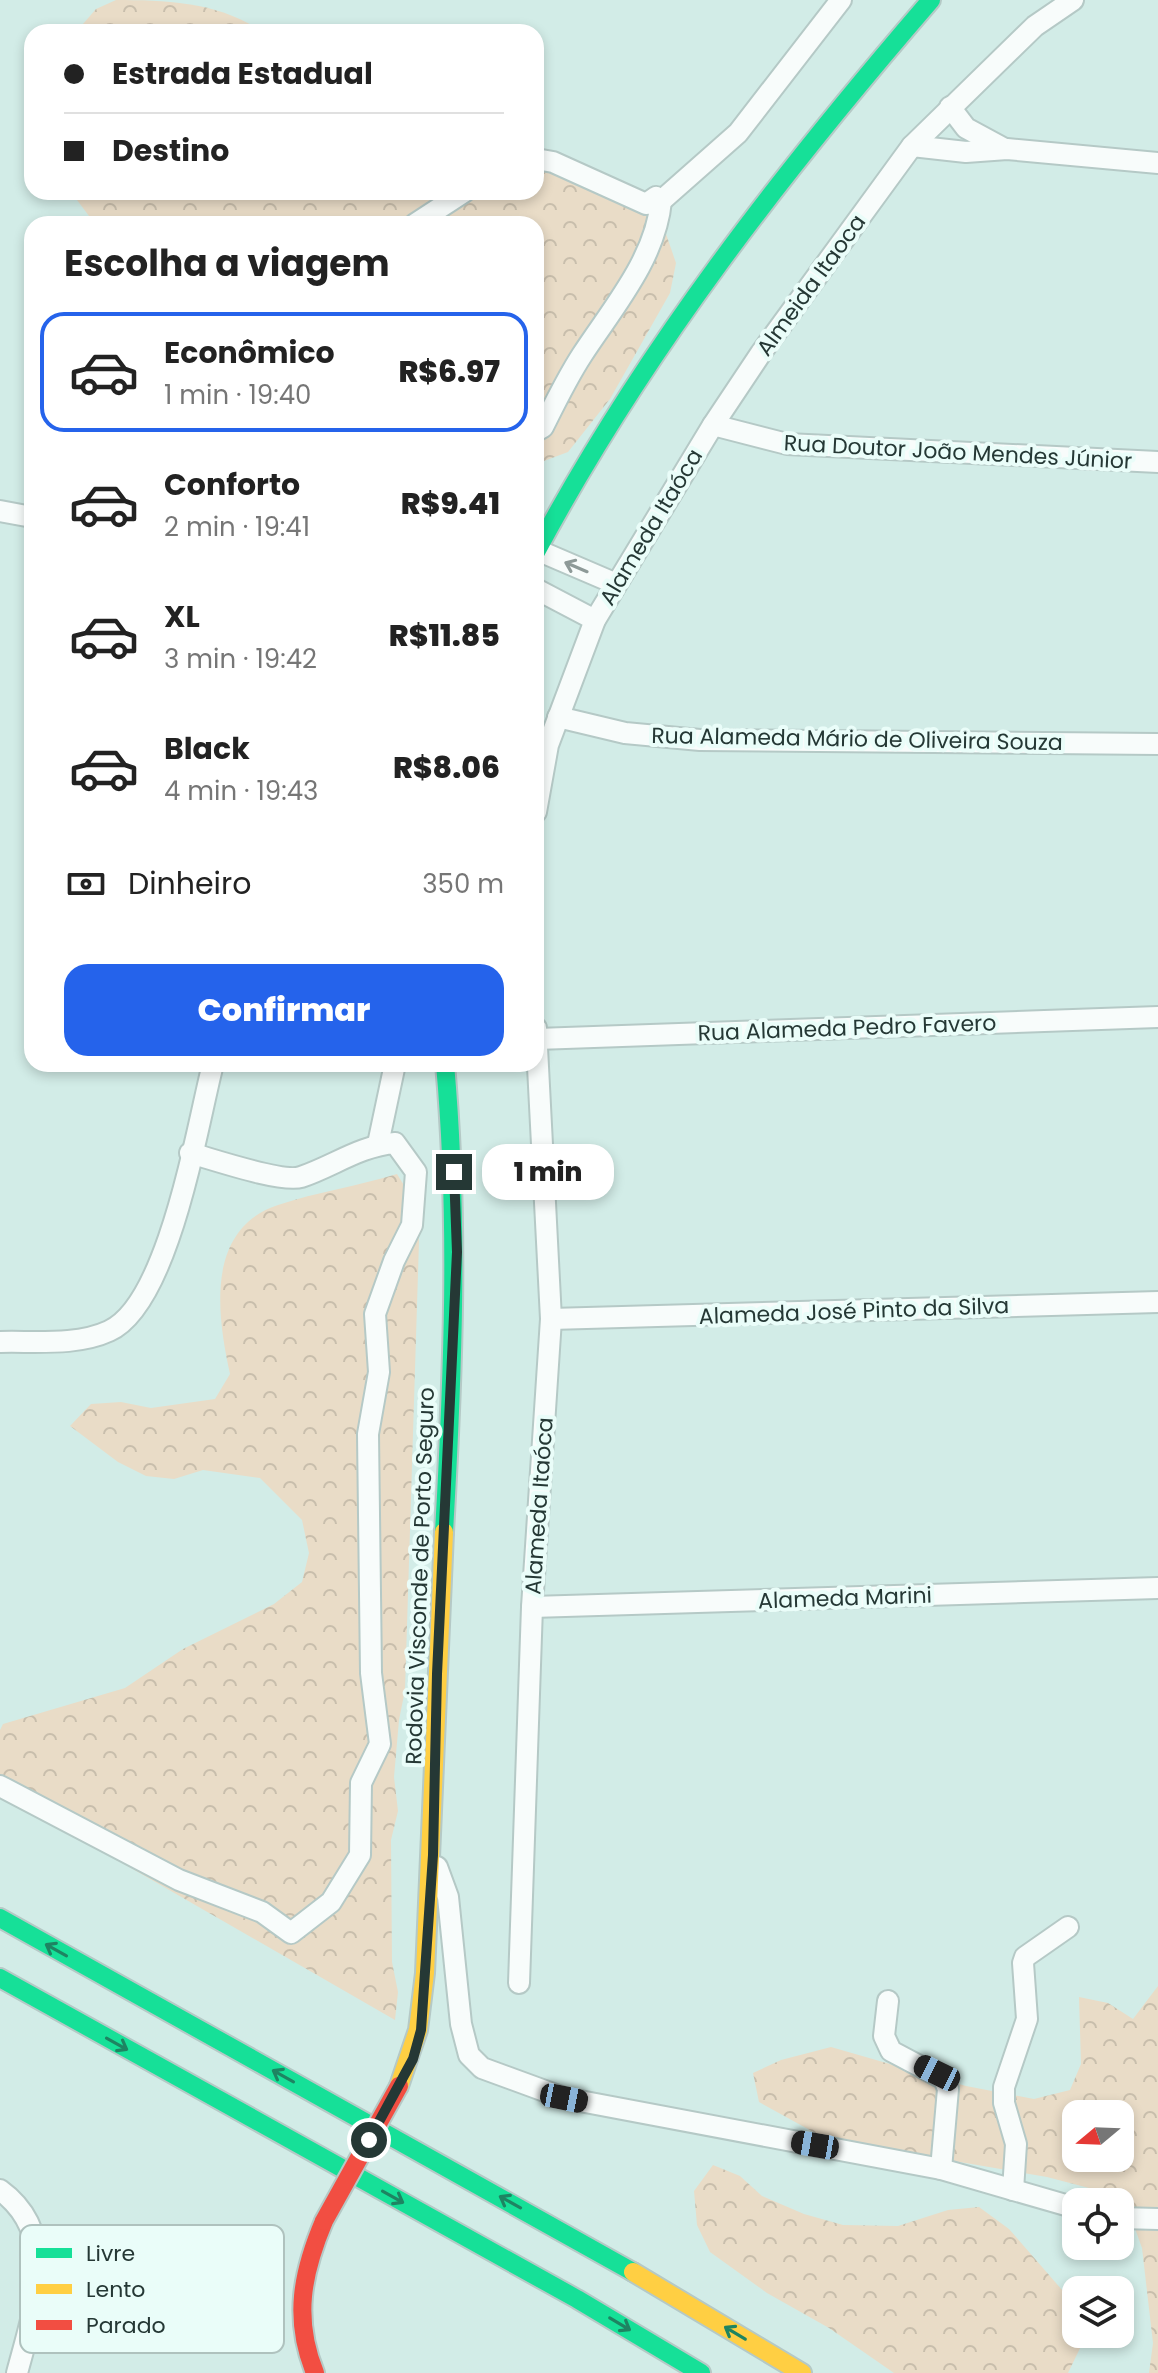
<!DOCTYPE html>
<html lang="pt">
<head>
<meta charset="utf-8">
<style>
	:root { --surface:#fff; --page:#f6f6f6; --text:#222; --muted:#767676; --line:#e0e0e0; --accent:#2563eb }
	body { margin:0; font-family:Poppins,sans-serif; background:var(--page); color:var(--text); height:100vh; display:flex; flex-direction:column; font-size:30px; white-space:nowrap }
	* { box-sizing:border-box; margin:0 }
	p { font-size:26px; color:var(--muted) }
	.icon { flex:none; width:44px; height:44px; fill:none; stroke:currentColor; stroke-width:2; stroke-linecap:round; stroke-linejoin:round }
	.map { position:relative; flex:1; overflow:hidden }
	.details { position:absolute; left:24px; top:216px; width:520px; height:856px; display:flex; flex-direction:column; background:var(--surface); border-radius:24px; box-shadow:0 4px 12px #0003 }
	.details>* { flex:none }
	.banner { position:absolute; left:24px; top:24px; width:520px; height:176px; border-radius:24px; box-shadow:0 4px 12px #0003; display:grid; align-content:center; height:176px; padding:0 40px; background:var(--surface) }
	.needle { width:52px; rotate:251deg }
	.fabs { position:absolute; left:1062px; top:2100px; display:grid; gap:16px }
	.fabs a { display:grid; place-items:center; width:72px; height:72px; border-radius:16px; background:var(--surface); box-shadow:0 4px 12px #0003; font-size:40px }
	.end { position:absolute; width:36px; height:36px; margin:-18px; border:10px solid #253835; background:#fff; box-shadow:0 0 0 4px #fff }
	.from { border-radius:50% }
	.bubble { position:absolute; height:56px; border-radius:24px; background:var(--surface); box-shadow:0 4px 12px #0003; font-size:26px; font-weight:800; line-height:56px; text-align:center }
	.car { position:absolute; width:24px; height:48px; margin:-24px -12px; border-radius:10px; box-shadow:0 0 6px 2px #0007; background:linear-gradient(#222 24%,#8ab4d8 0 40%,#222 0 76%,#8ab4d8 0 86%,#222 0) }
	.banner b { display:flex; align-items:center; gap:28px; height:76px; font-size:30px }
	.banner b+b { border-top:2px solid var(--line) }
	.banner i { width:20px; height:20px; background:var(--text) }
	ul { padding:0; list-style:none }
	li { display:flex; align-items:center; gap:24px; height:120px; margin:0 16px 12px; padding:0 24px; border:4px solid transparent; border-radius:24px }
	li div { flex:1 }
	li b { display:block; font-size:30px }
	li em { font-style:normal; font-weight:800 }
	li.on { border-color:var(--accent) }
	li>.icon { width:72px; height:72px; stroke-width:1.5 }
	h2 { padding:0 40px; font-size:36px; line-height:96px }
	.pay { display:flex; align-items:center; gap:20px; height:88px; padding:0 40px; font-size:30px }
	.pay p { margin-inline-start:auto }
	.cta { display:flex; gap:16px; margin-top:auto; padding:16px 40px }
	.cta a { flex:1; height:92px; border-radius:24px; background:var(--accent); color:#fff; font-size:32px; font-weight:800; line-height:92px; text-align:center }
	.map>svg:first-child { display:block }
</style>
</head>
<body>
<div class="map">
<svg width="1158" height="2373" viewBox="0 0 1158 2373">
	<defs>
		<pattern id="forest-crowns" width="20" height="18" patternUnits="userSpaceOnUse" patternTransform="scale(2)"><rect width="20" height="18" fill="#e9dcc7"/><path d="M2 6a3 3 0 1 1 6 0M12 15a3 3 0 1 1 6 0" fill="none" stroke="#c8beac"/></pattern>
	</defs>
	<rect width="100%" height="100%" fill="#d2ece7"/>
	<!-- forest -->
	<g fill="url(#forest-crowns)" fill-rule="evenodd">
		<path d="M116,0C166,0 220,2 262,32H76L96,9Z"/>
		<polygon points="536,155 646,210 665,231 676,263 670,293 610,399 568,452 536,464 536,224 95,224 71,192 536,192"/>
		<path d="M397,1174L413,1200L419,1241L405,1690L399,1720L394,1777L398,1811L391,1840L392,1962L398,1992L395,2020L65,1830L0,1778V1730L3,1724L125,1688L183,1649L274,1604L302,1582L309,1553L302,1520L260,1478L203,1470L174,1479L146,1476L118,1462L70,1426L91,1404L121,1402L151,1408L215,1399L230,1374C217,1315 205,1229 278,1205C317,1192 358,1186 397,1174Z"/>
		<path d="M1158,1986V2373H1149L1153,2343L1142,2248L1132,2220L1120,2202L1108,2193L1047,2177L826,2139L759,2102L753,2073L781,2060L831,2047L966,2086L1034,2099L1070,2090L1081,2064L1079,1997L1108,2003L1133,2019ZM1076,2114H1120V2158H1076Z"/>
		<polygon points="713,2165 740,2176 762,2196 804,2214 843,2225 898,2226 948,2210 979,2207 1009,2229 1076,2306 1076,2334 1084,2334 1085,2338 1068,2373 894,2373 829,2328 767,2293 710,2252 697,2225 694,2191"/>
	</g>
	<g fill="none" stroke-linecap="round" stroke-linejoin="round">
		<!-- street casing -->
		<g stroke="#b5c9c6" stroke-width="24">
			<g id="street">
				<polyline points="950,107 966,128 1003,148"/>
				<polyline points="912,146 966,152 1007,149 1158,163"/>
				<path d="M536,159L553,162L646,204L656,197L661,201C656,258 612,309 582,355C567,378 555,403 543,427L536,431"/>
				<polyline points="661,201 738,133 841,0"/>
				<polyline points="415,224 464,192"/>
				<polyline points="713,425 787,444 1158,462"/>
				<polyline points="0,511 32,517"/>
				<polyline points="537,550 614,583"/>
				<polyline points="536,589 595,620"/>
				<polyline points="558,717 625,733 700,740 1158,744"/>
				<polyline points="536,812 548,745 595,620 713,425 761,353 912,146 1035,26 1073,0"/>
				<polyline points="537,1039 1158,1017"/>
				<polyline points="378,1144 395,1064"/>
				<polyline points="551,1319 1158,1302"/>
				<path d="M0,1342C34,1341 77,1346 109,1331C169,1304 197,1126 213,1064"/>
				<polyline points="532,1607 1158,1588"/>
				<path d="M0,1786L179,1880L262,1912L291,1933L331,1902L360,1855L361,1783L380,1744L371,1673L368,1434L379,1372L375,1314L394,1261L412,1225L416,1172L395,1143C359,1146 334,1166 301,1177C282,1183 212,1159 190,1153"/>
				<polyline points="437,1867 448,1897 461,2024 469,2055 482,2068 564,2098 941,2169 1076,2208"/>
				<polyline points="519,1983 532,1607 551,1319 536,1028"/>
				<polyline points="888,2001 884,2036 891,2051 944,2079 948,2089 941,2169"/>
				<path d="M0,2190C62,2235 33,2312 17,2373"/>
				<polyline points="1013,2190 1016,2144 1004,2103 1004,2087 1027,2019 1023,1963 1025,1957 1068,1927"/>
				<polyline points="1120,2218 1158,2219"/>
			</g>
		</g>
		<!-- fast casing -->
		<g stroke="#b5c9c6" stroke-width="22">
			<g id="fast">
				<path d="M536,552C644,350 782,173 931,0"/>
				<path d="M444,1532C453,1375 459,1220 445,1064"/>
				<polyline points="0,1918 633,2272"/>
				<polyline points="0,1978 577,2299 701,2373"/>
			</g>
		</g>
		<!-- slow casing -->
		<g stroke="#b5c9c6" stroke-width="22">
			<g id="slow">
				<polyline points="399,2086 418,2030 425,1973 444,1532"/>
				<polyline points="633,2272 802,2373"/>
			</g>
		</g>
		<!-- jam casing -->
		<g stroke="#b5c9c6" stroke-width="22">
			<path id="jam" d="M315,2373C293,2319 302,2273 324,2221"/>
		</g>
		<!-- street -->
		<use href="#street" stroke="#f8fcfb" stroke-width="20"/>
		<!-- fast -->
		<use href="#fast" stroke="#16e098" stroke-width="18"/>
		<!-- slow -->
		<use href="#slow" stroke="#ffcf43" stroke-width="18"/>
		<!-- jam -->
		<use href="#jam" stroke="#f24e42" stroke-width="18"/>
		<!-- jam-bridge casing -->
		<g stroke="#b5c9c6" stroke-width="22" stroke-linecap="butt">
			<polyline id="jam-bridge" points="324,2221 399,2086"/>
		</g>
		<!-- jam-bridge -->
		<use href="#jam-bridge" stroke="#f24e42" stroke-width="18"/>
	</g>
	<!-- one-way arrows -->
	<defs><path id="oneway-shaft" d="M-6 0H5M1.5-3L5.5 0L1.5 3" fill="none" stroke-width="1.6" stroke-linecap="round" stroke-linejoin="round" transform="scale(2)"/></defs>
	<use stroke="#8e9a98" href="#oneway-shaft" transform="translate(576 567) rotate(-157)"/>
	<g stroke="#1e8462">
		<use href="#oneway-shaft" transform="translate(56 1950) rotate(-151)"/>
		<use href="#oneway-shaft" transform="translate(117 2044) rotate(29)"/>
		<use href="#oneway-shaft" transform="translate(283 2076) rotate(-151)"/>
		<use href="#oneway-shaft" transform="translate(393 2197) rotate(29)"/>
		<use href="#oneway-shaft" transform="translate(510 2202) rotate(-151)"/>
		<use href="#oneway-shaft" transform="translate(620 2324) rotate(31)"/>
		<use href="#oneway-shaft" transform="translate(735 2333) rotate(-149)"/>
	</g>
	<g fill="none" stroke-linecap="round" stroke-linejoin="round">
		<!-- route -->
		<polyline stroke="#253835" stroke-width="10" points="369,2140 413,2059 421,2030 433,1855 437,1674 457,1252 454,1172"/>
	</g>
	<g text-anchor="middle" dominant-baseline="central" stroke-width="8" stroke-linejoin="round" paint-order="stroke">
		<!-- street labels -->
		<g font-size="22" fill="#253835" stroke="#eafdf9">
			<text transform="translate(811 285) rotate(-54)">Almeida Itaoca</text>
			<text transform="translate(958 452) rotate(3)">Rua Doutor João Mendes Júnior</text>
			<text transform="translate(651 527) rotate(-59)">Alameda Itaóca</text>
			<text transform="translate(857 739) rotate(1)">Rua Alameda Mário de Oliveira Souza</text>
			<text transform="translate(847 1028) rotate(-2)">Rua Alameda Pedro Favero</text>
			<text transform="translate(854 1311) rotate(-2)">Alameda José Pinto da Silva</text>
			<text transform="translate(539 1506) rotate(-86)">Alameda Itaóca</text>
			<text transform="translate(420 1576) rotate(-88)">Rodovia Visconde de Porto Seguro</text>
			<text transform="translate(845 1598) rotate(-2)">Alameda Marini</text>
		</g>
	</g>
	<!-- legend -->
	<rect x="20" y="2225" width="264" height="128" rx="12" fill="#eafdf9" stroke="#afc2be" stroke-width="2"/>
	<rect x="36" y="2248" width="36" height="10" fill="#16e098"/>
	<rect x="36" y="2284" width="36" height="10" fill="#ffcf43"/>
	<rect x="36" y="2320" width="36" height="10" fill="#f24e42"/>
	<g font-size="22" fill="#253835">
		<text x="86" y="2261">Livre</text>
		<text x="86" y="2297">Lento</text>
		<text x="86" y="2333">Parado</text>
	</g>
</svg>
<div class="fabs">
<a><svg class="needle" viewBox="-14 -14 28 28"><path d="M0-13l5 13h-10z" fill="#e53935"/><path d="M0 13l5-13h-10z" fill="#767676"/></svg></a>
<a><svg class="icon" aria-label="locate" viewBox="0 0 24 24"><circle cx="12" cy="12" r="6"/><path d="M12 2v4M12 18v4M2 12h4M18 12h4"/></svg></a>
<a><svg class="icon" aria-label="layers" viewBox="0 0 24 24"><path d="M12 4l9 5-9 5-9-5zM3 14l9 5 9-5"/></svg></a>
</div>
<i class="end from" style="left:369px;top:2140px"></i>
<i class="end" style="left:454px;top:1172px"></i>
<div class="bubble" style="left:482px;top:1144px;width:132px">1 min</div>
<i class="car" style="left:937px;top:2073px;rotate:296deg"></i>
<i class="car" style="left:564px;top:2098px;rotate:101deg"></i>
<i class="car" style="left:815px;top:2145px;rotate:280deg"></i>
<div class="banner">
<b><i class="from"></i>Estrada Estadual</b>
<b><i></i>Destino</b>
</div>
<section class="details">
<h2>Escolha a viagem</h2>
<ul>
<li class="on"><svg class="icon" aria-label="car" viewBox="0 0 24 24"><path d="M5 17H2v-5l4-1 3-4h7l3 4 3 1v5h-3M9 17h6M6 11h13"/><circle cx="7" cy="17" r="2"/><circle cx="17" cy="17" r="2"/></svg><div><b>Econômico</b><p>1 min · 19:40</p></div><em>R$6.97</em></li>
<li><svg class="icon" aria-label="car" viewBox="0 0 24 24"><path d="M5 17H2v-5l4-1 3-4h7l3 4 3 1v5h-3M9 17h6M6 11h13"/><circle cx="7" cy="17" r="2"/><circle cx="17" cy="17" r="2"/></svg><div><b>Conforto</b><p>2 min · 19:41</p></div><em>R$9.41</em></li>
<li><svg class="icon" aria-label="car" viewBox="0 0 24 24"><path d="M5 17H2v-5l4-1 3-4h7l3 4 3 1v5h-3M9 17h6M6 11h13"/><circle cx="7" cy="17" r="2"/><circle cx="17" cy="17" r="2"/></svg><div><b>XL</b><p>3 min · 19:42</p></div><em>R$11.85</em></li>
<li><svg class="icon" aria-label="car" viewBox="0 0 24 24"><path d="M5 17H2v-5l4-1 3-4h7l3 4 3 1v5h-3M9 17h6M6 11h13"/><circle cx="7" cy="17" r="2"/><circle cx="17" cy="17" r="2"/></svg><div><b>Black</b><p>4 min · 19:43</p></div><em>R$8.06</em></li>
</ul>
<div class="pay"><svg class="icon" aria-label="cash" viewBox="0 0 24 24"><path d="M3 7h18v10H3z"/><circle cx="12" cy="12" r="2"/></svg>Dinheiro<p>350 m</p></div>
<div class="cta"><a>Confirmar</a></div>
</section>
</div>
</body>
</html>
